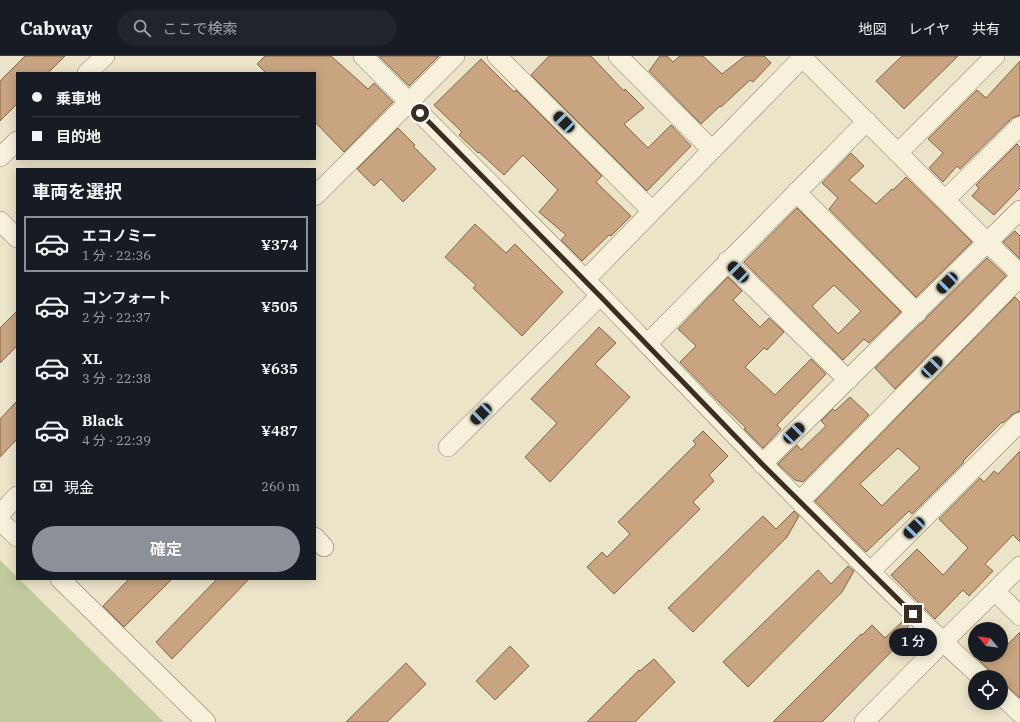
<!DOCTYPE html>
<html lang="ja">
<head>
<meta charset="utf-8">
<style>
	:root { --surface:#171b24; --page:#20242c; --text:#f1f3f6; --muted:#9ea1a6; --line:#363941; --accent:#8c9099 }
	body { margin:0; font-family:"IBM Plex Serif","Noto Sans JP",serif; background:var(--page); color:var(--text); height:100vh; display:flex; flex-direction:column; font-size:15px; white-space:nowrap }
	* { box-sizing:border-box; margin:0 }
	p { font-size:13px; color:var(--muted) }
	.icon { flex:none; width:22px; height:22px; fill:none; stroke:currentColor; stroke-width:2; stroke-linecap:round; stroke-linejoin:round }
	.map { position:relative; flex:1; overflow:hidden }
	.panel { position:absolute; left:16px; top:112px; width:300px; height:412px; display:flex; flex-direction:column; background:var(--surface); border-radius:0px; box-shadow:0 2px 10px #0003 }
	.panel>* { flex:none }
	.hud { position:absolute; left:16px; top:16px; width:300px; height:88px; border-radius:0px; box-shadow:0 2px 10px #0003; display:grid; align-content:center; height:88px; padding:0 16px; background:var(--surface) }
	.needle { width:26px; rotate:299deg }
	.tools { position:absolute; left:968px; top:566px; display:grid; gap:8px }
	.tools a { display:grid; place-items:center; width:40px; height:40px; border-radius:50%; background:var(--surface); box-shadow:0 2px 10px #0003; font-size:20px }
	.end { position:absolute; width:18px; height:18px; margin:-9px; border:5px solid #392e21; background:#fff; box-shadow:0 0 0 2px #fff }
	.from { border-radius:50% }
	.bubble { position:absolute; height:28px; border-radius:14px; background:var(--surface); box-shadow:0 2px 10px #0003; font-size:13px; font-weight:600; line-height:28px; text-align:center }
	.car { position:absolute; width:12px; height:24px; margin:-12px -6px; border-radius:5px; box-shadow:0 0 3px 1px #0007; background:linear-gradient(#222 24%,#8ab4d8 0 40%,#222 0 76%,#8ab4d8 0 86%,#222 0) }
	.hud b { display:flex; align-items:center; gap:14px; height:38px; font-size:15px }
	.hud b+b { border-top:1px solid var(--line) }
	.hud i { width:10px; height:10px; background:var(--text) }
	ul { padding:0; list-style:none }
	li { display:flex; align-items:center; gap:12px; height:56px; margin:0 8px 6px; padding:0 8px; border:2px solid transparent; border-radius:0px }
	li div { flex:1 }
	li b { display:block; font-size:15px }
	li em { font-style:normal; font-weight:600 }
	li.current { border-color:var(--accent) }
	li>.icon { width:36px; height:36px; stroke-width:1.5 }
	h2 { padding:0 16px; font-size:18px; line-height:48px }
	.pay { display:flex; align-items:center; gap:10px; height:44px; padding:0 16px; font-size:15px }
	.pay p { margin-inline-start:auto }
	.primary-button { display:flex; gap:8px; margin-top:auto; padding:8px 16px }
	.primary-button a { flex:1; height:46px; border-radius:24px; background:var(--accent); color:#fff; font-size:16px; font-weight:600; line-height:46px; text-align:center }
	header { display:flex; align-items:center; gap:24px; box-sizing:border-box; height:56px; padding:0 20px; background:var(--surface); border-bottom:1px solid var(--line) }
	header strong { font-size:19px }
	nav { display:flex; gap:22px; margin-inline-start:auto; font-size:14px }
	.search { width:280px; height:36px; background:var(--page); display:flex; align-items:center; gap:10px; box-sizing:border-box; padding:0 14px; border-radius:22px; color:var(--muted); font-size:15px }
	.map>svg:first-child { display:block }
</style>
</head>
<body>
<header>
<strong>Cabway</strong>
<div class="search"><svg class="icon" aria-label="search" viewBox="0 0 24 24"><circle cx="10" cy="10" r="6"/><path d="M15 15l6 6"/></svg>ここで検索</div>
<nav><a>地図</a><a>レイヤ</a><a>共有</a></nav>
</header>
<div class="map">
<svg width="1020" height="666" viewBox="0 0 1020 666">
	<rect width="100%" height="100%" fill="#ece4c9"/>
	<!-- green -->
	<polygon fill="#c1ca9d" points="0,504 17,521 17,523 19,523 164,666 0,666"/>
	<!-- building -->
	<g fill="#c8a481" stroke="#856446" fill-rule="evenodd">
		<polygon points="25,0 65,0 48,17 17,17 17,48 0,65 0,25"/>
		<polygon points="265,0 331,0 368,33 374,27 393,46 344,96 315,66 315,17 266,17 257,8"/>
		<polygon points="379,0 439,0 409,30"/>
		<polygon points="549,0 591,0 624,35 625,33 644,52 624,68 648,92 671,69 691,90 647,135 531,19"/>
		<polygon points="660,0 667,0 673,6 680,0 703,0 722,18 745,0 764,0 771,7 753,26 750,24 721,51 720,50 701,68 649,15"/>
		<polygon points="902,0 958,0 904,53 876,25"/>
		<polygon points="481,3 514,36 516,34 602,120 596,126 631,160 611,180 609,179 582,205 561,184 566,179 539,156 558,134 523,99 504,119 479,96 478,97 459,79 462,76 434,49"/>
		<polygon points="1020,5 1020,59 1012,62 960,113 957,110 943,126 929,112 943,97 928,83 977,34 986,42"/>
		<polygon points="398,72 415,89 413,90 436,113 403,146 381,123 374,130 357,113"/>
		<polygon points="1017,88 1020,91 1020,132 994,159 972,140 979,132 976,129"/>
		<polygon points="851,97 864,110 849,124 876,148 892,133 893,134 906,121 972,186 916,241 829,153 838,142 822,127"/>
		<path d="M797,152L901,256L869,287L864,283L843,304L744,206ZM834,229L861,255L838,278L812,250Z"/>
		<polygon points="475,168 506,197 515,188 563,236 522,280 473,232 476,229 445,201"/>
		<polygon points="1015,175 1020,180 1020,203 1003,186"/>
		<polygon points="987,202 1006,220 895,333 875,312 921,267 924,265 927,261"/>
		<polygon points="728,221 742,235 733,244 760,271 769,262 784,276 767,294 764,292 745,311 775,339 811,303 826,318 777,369 781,373 763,392 744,373 746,372 718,345 680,306 696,290 678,273"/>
		<path d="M1015,241L1020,246V355L1013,358L1003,367L1002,366L963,405L964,406L912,458L909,455L866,496L815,445ZM898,392L920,412L882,450L860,428Z"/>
		<polygon points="17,255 17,290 0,307 0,272"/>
		<polygon points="599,271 616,287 595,308 630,341 550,426 525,401 557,367 531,343"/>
		<polygon points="850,341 869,359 803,426 795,424 778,408 797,389 801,394 826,370 821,365 833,353 835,355"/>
		<polygon points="17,345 17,383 0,401 0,363"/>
		<polygon points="703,375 728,400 709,419 714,425 693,446 700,453 614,538 587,511 602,496 607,501 630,478 618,466 696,388 693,385"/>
		<polygon points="1020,395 1020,486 1013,479 985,508 993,515 969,540 963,534 935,563 891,519 917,493 943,519 968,492 939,463 980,422 984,426 994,415 998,418"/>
		<polygon points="794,455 799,460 787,481 693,576 668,552 763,460 776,473"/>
		<polygon points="848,510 854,515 842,536 748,631 723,606 818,514 831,528"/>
		<polygon points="129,523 172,523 124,571 103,550"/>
		<polygon points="217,523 249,523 172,603 156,586"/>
		<polygon points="904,564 909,569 897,590 822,666 773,666 861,578 862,579 872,569 885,582"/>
		<polygon points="1020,576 1020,642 1008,631 1001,628 1001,621 992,621 991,617 988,613 974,599 1001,599 1001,595"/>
		<polygon points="510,590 529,610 495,644 476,625"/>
		<polygon points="654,603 675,626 635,666 587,666 639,614 640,615"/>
		<polygon points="406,607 426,628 387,666 346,666"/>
	</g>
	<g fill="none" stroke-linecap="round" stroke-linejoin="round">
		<!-- minor casing -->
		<g stroke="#87775e" stroke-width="20">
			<g id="minor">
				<path d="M363,0C443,80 523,160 602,241C726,370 849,500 981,621"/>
				<polyline points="497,0 652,155"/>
				<polyline points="618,0 712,94"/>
				<polyline points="801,0 988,187 1020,218"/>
				<polyline points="87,17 105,0"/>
				<polyline points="898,97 995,0"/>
				<polyline points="0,101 17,85"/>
				<polyline points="796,136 917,257"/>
				<polyline points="315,140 455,0"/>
				<polyline points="945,144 1020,70"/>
				<polyline points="0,165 17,182"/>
				<polyline points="727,205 848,324"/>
				<polyline points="585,224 804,0"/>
				<polyline points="647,288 867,65"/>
				<polyline points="448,391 600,240"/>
				<polyline points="762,408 1020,154"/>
				<polyline points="800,445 1020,221"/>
				<polyline points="0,458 17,440"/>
				<polyline points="0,465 17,481"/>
				<polyline points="315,481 324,491"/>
				<polyline points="871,515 1020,366"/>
				<polyline points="60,523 206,666"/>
				<polyline points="995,535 1020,560"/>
				<polyline points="1001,639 1020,657"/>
				<polyline points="864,666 943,586 1020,510"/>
			</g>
		</g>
		<!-- minor -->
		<use href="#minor" stroke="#f7f1dc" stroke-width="19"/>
	</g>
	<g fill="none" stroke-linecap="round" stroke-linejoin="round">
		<!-- route -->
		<polyline stroke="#392e21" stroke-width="5" points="420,57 600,240 762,408 913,558"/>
	</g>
</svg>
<div class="tools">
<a><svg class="needle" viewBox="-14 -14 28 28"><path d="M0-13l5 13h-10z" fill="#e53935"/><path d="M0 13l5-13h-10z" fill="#9ea1a6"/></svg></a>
<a><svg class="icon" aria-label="locate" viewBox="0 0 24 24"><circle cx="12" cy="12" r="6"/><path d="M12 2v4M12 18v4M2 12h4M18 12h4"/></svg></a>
</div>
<i class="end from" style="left:420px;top:57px"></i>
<i class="end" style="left:913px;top:558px"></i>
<div class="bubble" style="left:889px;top:572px;width:48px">1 分</div>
<i class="car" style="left:564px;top:66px;rotate:315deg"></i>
<i class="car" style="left:738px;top:216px;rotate:315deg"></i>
<i class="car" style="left:947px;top:227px;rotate:225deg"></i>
<i class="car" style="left:932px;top:311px;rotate:44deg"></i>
<i class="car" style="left:481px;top:358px;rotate:225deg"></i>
<i class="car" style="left:794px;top:377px;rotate:46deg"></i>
<i class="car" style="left:914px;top:472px;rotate:225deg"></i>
<div class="hud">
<b><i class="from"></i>乗車地</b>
<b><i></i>目的地</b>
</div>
<section class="panel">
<h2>車両を選択</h2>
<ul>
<li class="current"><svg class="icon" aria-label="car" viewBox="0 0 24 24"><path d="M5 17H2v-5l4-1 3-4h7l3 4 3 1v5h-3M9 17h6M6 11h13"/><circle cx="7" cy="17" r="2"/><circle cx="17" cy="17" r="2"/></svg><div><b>エコノミー</b><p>1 分 · 22:36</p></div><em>¥374</em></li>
<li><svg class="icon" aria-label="car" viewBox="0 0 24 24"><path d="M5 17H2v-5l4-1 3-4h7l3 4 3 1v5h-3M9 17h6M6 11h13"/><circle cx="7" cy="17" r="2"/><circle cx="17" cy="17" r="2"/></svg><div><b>コンフォート</b><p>2 分 · 22:37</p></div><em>¥505</em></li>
<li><svg class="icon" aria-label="car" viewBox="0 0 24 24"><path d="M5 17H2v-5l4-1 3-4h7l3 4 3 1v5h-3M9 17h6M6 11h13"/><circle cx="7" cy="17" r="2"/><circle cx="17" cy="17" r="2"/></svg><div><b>XL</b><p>3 分 · 22:38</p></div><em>¥635</em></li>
<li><svg class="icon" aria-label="car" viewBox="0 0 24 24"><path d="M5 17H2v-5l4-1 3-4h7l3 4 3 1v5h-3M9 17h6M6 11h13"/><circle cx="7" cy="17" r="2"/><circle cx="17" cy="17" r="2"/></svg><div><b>Black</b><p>4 分 · 22:39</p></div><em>¥487</em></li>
</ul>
<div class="pay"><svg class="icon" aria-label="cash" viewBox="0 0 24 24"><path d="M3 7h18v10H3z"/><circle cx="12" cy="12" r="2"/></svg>現金<p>260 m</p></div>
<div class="primary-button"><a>確定</a></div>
</section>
</div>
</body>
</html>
